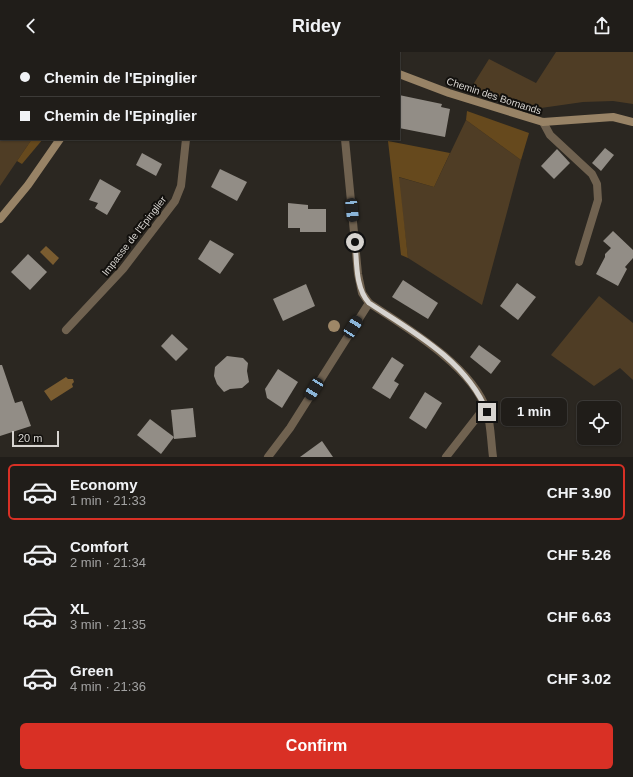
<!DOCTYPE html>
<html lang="en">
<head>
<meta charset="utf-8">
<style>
	:root { --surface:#201d19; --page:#282622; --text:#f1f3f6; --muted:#a2a2a2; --line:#3d3b38; --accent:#d93025 }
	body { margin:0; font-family:Arial,sans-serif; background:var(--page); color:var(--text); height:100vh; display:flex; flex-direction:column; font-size:15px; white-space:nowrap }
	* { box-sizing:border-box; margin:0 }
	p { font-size:13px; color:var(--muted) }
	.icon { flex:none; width:22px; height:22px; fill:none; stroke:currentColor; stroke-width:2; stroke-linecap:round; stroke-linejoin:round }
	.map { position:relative; height:405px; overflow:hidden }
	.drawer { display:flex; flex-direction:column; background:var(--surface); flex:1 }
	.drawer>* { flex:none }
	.top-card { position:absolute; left:0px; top:0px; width:400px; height:88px; box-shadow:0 1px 3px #0004,0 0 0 1px var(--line); display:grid; align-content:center; height:88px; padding:0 20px; background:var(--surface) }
	.fabs { position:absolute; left:577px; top:349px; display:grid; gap:8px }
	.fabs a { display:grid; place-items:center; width:44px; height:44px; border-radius:6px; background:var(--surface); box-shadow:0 1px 3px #0004,0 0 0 1px var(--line); font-size:20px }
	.scale { position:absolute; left:12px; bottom:10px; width:47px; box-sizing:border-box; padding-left:4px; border:2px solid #d7d4d0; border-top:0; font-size:11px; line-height:14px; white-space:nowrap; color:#d7d4d0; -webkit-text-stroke:3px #12100d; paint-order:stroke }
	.end { position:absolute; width:18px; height:18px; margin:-9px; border:5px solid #d7d4d0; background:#111; box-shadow:0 0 0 2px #111 }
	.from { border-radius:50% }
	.bubble { position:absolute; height:28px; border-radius:6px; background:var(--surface); box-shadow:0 1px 3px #0004,0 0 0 1px var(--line); font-size:13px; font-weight:800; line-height:28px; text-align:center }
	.car { position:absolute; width:12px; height:24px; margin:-12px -6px; border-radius:5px; box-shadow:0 0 3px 1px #0007; background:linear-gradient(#222 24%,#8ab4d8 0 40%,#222 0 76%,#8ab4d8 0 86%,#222 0) }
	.top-card b { display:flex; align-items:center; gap:14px; height:38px; font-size:15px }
	.top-card b+b { border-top:1px solid var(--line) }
	.top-card i { width:10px; height:10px; background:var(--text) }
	ul { padding:7px 0 0; list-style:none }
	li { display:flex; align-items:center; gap:12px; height:56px; margin:0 8px 6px; padding:0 12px; border:2px solid transparent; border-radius:6px }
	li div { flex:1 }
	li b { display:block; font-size:15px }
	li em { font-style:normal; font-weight:800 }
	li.active { border-color:var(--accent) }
	li>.icon { width:36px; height:36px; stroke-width:1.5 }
	.cta { display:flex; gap:8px; margin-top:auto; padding:8px 20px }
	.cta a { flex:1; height:46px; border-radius:6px; background:var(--accent); color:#fff; font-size:16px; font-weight:800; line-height:46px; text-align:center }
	header { display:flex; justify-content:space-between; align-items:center; height:52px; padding:0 20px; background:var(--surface); font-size:18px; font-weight:800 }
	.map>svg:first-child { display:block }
</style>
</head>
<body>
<header><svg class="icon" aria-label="back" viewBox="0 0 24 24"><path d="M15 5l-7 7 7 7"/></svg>Ridey<svg class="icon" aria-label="share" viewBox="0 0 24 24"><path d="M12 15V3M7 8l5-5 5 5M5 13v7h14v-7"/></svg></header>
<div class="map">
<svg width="633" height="405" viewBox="0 0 633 405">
	<rect width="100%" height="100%" fill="#2b2721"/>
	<!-- green -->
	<g fill="#4f3d25">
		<polygon points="0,0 21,1 1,1 1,87 32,87 0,134"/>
		<polygon points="556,0 633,0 633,52 613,49 583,50 534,57 471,36 489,7 536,31"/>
		<polygon points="466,68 521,108 482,253 408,206 398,125 434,135"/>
		<polygon points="599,244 633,271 633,328 620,316 594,334 551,303"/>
	</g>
	<!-- forest -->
	<g fill="#66491d">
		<polygon points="467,59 529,81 521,108 466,68"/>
		<polygon points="32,87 43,87 22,112 17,109"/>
		<polygon points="388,89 450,101 434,135 399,125 408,206 401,203"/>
	</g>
	<!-- water -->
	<g fill="#7a5c30">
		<polygon points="46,194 59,206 53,213 40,200"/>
		<polygon points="66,325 68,327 73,327 74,330 72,332 73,335 51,349 44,339"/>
	</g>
	<!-- building -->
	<g fill="#928d86">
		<polygon points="399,43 442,52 441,55 450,57 445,85 399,76"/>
		<polygon points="605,96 614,103 601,119 592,111"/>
		<polygon points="557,97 570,111 554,127 541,114"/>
		<polygon points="142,101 162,112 156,124 136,113"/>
		<polygon points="220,117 247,130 237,149 211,135"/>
		<polygon points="100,127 121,139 107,163 95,156 98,151 89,148"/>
		<polygon points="288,151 308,153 308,157 326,157 326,180 300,180 300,176 288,176"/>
		<polygon points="613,179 633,198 633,206 625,215 627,217 618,234 596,222 605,205 605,202 611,196 603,189"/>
		<polygon points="210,188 234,202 220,222 198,207"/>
		<polygon points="28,202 47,220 30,238 11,220"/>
		<polygon points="403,228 438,251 428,267 392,245"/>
		<polygon points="517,231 536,245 518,268 500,254"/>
		<polygon points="306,232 315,254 283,269 273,247"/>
		<polygon points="172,282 188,297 176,309 161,294"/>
		<polygon points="479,293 501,309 491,322 470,305"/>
		<polygon points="227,304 243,306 248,311 247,319 249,330 242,336 230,337 224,340 217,332 214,324 215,315"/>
		<polygon points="392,305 404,313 394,329 399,332 390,347 372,336"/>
		<polygon points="0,313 2,313 15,351 22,349 31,374 0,384"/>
		<polygon points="278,317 298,330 282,356 267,346 265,337"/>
		<polygon points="425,340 442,351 426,377 409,366"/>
		<polygon points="193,356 196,385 174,387 171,358"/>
		<polygon points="150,367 174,385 161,402 137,383"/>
		<polygon points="322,389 333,405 300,405"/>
	</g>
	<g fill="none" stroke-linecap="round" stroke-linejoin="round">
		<!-- lane -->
		<g stroke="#706250" stroke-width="8">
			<polyline points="543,70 550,83 592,122 597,132 598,148 579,210"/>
			<polyline points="446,405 485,355"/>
		</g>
		<!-- street -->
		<g stroke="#706250" stroke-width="8">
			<polyline points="349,1 349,0"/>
			<path d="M345,87L358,222L362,241L369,251C407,276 472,314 487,359C491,374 491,390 493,405"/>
			<polyline points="66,278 123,217 175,149 181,134 186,87"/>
			<polyline points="268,405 290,376 369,251"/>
		</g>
		<!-- secondary -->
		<g stroke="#988366" stroke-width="8">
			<polyline points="101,0 133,1"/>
			<polyline points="386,0 387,1"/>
			<polyline points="219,1 240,0"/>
			<polyline points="326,1 329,0"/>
			<polyline points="399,22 449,41 543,70 613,65 633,70"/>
			<polyline points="0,167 28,133 60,87"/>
		</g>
	</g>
	<!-- trees -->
	<circle fill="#9e8767" cx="334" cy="274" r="6"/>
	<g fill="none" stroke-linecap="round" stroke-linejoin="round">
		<!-- route -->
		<path stroke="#d7d4d0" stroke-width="5" d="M355,190C357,209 355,236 369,251C412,279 467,309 487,360"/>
	</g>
	<g text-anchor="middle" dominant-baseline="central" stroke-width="4" stroke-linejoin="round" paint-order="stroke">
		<!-- street labels -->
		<g font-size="10" fill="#d7d4d0" stroke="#12100d">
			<text transform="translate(494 44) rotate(18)">Chemin des Bornands</text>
			<text transform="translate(134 184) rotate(-52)">Impasse de l'Epinglier</text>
		</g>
	</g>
</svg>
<div class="fabs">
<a><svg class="icon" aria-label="locate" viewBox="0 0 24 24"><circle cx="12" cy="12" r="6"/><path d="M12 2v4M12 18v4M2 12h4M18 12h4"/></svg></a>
</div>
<div class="scale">20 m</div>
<i class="end from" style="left:355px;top:190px"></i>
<i class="end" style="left:487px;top:360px"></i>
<div class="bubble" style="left:501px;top:346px;width:66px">1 min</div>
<i class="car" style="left:352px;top:158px;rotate:174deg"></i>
<i class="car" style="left:353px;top:275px;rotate:33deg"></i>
<i class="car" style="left:314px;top:337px;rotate:212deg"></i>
<div class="top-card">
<b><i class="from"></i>Chemin de l'Epinglier</b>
<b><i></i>Chemin de l'Epinglier</b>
</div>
</div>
<section class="drawer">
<ul>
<li class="active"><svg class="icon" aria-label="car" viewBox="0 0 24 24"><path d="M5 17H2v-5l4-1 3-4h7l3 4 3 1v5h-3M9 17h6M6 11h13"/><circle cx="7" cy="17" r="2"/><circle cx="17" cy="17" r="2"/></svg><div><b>Economy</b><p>1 min · 21:33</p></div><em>CHF 3.90</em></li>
<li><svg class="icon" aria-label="car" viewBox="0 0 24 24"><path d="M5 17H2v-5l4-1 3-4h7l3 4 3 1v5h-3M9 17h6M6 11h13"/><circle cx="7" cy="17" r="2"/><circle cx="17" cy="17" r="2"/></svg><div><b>Comfort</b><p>2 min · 21:34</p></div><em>CHF 5.26</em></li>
<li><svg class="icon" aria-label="car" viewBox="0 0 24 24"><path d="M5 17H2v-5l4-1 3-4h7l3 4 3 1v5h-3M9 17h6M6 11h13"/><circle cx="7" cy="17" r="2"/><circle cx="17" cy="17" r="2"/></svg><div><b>XL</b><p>3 min · 21:35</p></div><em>CHF 6.63</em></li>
<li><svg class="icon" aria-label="car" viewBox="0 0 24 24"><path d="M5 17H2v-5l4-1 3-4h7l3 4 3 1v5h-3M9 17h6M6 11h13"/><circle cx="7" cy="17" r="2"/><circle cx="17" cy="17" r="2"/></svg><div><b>Green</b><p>4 min · 21:36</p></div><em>CHF 3.02</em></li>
</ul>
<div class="cta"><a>Confirm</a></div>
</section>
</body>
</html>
